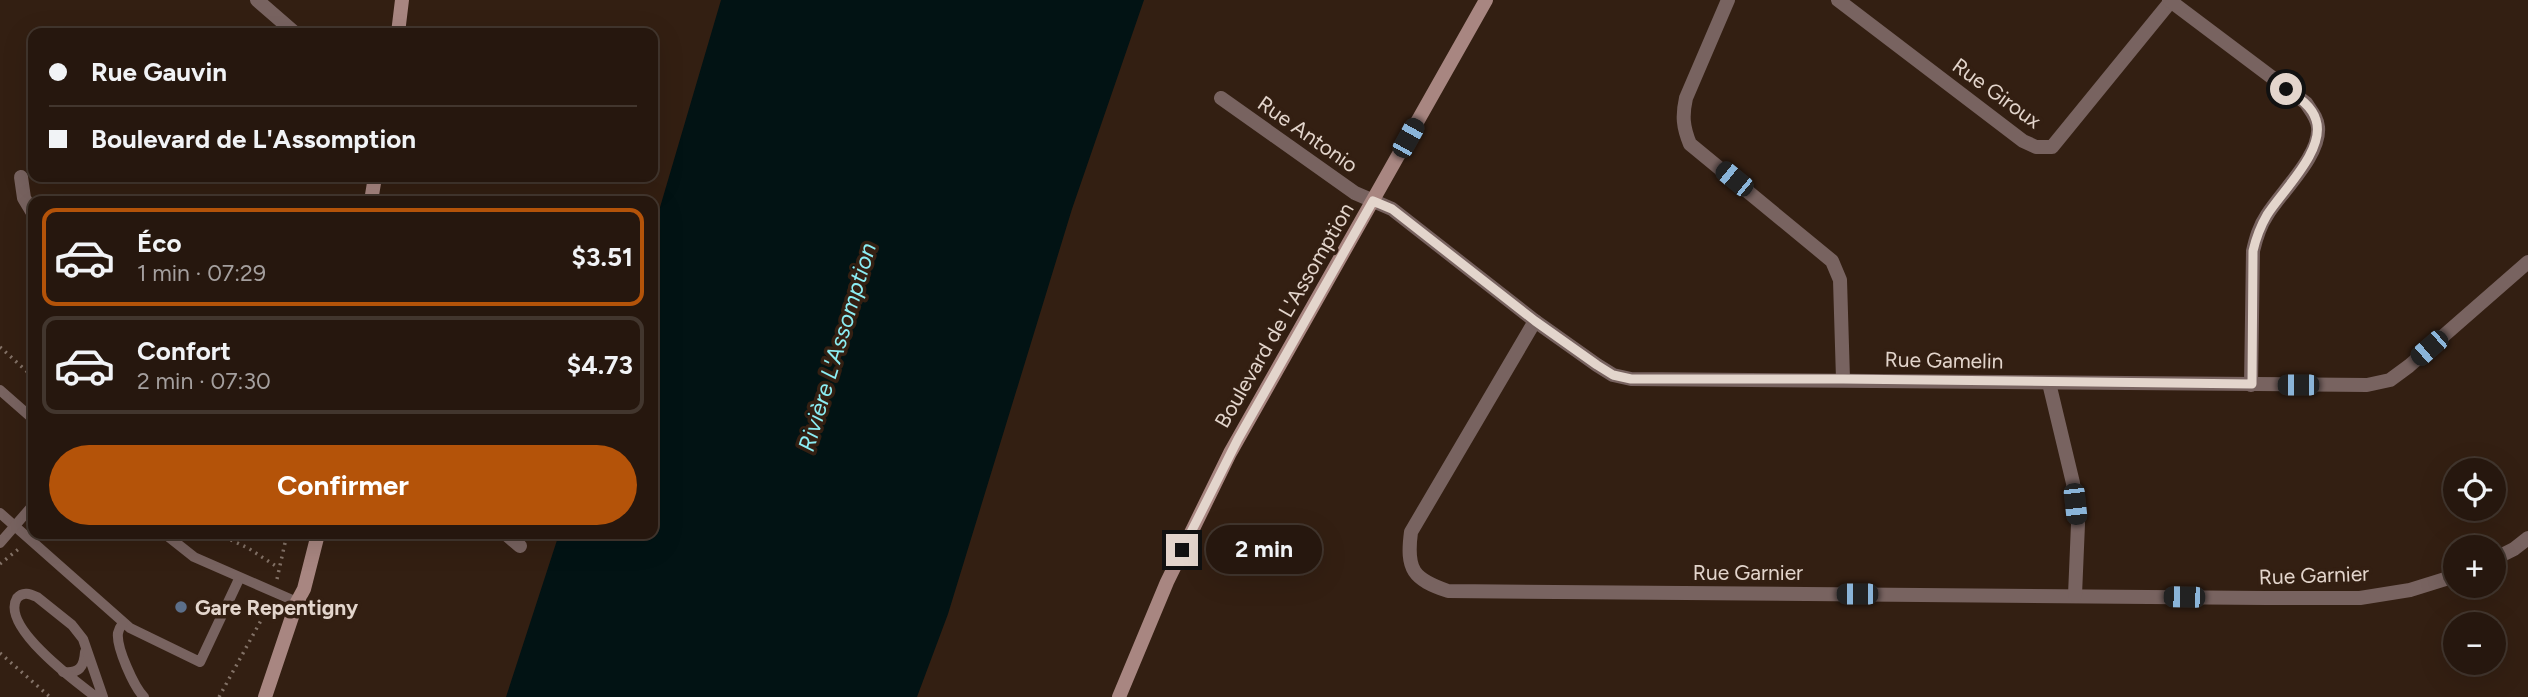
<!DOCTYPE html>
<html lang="fr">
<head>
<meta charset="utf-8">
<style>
	:root { --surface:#26170e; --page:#32241c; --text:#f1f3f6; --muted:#a49f9e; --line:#42362e; --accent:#b45309 }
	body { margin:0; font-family:Figtree,sans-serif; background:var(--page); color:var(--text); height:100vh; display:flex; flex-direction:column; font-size:26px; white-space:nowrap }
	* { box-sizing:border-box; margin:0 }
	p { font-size:23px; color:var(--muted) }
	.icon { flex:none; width:38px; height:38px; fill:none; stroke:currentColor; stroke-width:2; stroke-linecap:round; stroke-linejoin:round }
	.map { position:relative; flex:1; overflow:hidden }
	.sheet { position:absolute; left:28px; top:196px; width:630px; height:343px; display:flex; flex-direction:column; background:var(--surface); border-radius:14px; box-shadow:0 7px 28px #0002,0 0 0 2px var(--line) }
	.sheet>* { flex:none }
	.hud { position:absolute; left:28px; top:28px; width:630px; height:154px; border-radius:14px; box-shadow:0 7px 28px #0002,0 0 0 2px var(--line); display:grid; align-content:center; height:154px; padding:0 21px; background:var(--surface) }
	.tools { position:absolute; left:2443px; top:458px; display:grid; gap:14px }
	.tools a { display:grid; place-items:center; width:63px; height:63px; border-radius:50%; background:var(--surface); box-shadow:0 7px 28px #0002,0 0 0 2px var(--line); font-size:35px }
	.end { position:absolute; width:32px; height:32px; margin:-16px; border:9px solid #e3d5cc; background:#111; box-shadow:0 0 0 4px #111 }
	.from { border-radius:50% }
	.bubble { position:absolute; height:49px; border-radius:24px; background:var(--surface); box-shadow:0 7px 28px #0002,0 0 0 2px var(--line); font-size:23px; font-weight:700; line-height:49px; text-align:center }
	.car { position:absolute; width:21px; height:42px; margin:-21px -10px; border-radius:9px; box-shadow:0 0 5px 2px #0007; background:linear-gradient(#222 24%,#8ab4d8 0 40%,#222 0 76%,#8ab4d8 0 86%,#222 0) }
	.hud b { display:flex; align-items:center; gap:24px; height:66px; font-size:26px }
	.hud b+b { border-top:2px solid var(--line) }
	.hud i { width:18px; height:18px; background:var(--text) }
	ul { padding:12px 0 0; list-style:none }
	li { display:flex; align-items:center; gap:21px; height:98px; margin:0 14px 10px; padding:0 7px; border:4px solid var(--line); border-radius:14px }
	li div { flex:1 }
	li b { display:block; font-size:26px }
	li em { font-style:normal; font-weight:700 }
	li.current { border-color:var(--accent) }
	li>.icon { width:63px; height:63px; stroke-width:1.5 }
	.action { display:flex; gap:14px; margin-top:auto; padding:14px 21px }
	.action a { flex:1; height:80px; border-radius:42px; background:var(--accent); color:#fff; font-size:28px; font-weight:700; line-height:80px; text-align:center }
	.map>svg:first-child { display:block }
</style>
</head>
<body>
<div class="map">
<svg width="2528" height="697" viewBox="0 0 2528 697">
	<rect width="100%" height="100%" fill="#331f12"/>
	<!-- water -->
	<polygon fill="#021314" points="721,0 1144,0 1072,209 948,614 917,697 506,697 559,534 653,534 653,231"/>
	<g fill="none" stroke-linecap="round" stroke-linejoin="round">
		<!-- path -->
		<g stroke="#837267" stroke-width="3.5" stroke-dasharray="2 5" stroke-linecap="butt">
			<polyline points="0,347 33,377"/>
			<polyline points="218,534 248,548 279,568"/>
			<polyline points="0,564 21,547"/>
			<polyline points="277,579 287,534"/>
			<polyline points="0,653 50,697"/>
			<polyline points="219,697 270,604"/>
		</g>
		<!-- lane -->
		<g stroke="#786360" stroke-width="10">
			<polyline points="0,390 33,419"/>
			<polyline points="0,513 130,628 200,662 239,579"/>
			<polyline points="165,534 194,557 297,602"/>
			<polyline points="0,543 33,505"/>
			<path d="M123,623C120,627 119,628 118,633C116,647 134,687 144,697"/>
			<path d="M63,672C79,674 84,667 85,652"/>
			<path d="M96,697C76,682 0,626 17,598C23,591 30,594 37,597L72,625L83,639L103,697"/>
		</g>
		<!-- street -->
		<g stroke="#786360" stroke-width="14">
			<polyline points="257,0 295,33"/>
			<path d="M1728,0L1686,98C1682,116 1683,127 1690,144L1832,261L1840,280L1843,379"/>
			<polyline points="1838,0 2023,141 2036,147 2052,147 2171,1"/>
			<path d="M2169,0L2306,103C2311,111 2317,117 2318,127C2321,155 2281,192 2267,215C2259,227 2256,238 2253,251L2251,385"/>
			<polyline points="1221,98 1355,193 1392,209 1535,321 1597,365 1613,375 1631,379 2367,385 2390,380 2409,366 2528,262"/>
			<polyline points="21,177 24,198 33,213"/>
			<path d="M1535,321L1411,532C1406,570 1413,579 1448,591L2265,598H2360L2410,590L2455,576"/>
			<polyline points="2049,383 2073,483 2078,524 2075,595"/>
			<polyline points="506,534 520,546"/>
			<polyline points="2494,559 2514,549 2528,538"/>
		</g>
		<!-- secondary -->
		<g stroke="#a88681" stroke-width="14">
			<polyline points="398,33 402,0"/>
			<polyline points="371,201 375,177"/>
			<polyline points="265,697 297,602 304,589 318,534"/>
			<polyline points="1119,697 1167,582 1230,453 1486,0"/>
		</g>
	</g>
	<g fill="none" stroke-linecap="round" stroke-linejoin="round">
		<!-- route -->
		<path stroke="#e3d5cc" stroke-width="9" d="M1182,550L1238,439L1373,201L1392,209L1535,321L1597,365L1613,375L1631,379H1843L2252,384L2253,251C2256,238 2260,227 2267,215C2282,191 2326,150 2316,120C2312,106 2298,97 2286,89"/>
	</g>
	<!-- markers -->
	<circle fill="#5c6f8a" stroke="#331f12" stroke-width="2.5" cx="181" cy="607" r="7"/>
	<g text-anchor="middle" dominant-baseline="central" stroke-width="7" stroke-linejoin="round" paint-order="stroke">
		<!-- street labels -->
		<g font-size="21" fill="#e3d5cc" stroke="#331f12">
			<text transform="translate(1997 93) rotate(36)">Rue Giroux</text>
			<text transform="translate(1308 134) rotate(35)">Rue Antonio</text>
			<text transform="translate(1284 315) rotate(-60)">Boulevard de L'Assomption</text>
			<text transform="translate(1944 360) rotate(1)">Rue Gamelin</text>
			<text x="1748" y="572">Rue Garnier</text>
			<text transform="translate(2314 575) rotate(-2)">Rue Garnier</text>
		</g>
		<!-- poi labels -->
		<g font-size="21" font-weight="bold" fill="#e3d5cc" stroke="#331f12" text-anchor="start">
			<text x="195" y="607">Gare Repentigny</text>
		</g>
		<!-- water labels -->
		<g font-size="23" font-style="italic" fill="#8cedf3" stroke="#331f12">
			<text transform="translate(837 347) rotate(-73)">Rivière L'Assomption</text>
		</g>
	</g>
</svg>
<div class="tools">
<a><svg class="icon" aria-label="locate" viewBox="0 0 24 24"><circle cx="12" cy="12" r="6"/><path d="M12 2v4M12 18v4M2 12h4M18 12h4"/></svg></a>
<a>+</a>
<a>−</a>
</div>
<i class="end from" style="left:2286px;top:89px"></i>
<i class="end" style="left:1182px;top:550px"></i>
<div class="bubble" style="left:1206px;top:525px;width:116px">2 min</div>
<i class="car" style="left:1408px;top:138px;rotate:29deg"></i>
<i class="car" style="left:1734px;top:179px;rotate:309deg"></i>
<i class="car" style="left:2429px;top:348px;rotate:229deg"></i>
<i class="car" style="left:2298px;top:385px;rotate:270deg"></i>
<i class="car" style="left:2075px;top:504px;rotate:174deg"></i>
<i class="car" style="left:1857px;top:594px;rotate:270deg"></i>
<i class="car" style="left:2184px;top:597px;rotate:271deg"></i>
<div class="hud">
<b><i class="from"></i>Rue Gauvin</b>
<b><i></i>Boulevard de L'Assomption</b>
</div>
<section class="sheet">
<ul>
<li class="current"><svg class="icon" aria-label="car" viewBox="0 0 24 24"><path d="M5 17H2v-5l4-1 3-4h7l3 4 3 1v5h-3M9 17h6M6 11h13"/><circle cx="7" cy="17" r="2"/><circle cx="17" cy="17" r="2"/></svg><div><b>Éco</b><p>1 min · 07:29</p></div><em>$3.51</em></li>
<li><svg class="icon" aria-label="car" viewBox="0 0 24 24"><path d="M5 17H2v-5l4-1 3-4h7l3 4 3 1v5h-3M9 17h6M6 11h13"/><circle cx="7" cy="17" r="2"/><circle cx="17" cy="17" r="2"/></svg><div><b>Confort</b><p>2 min · 07:30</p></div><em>$4.73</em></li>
</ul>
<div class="action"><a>Confirmer</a></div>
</section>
</div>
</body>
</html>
